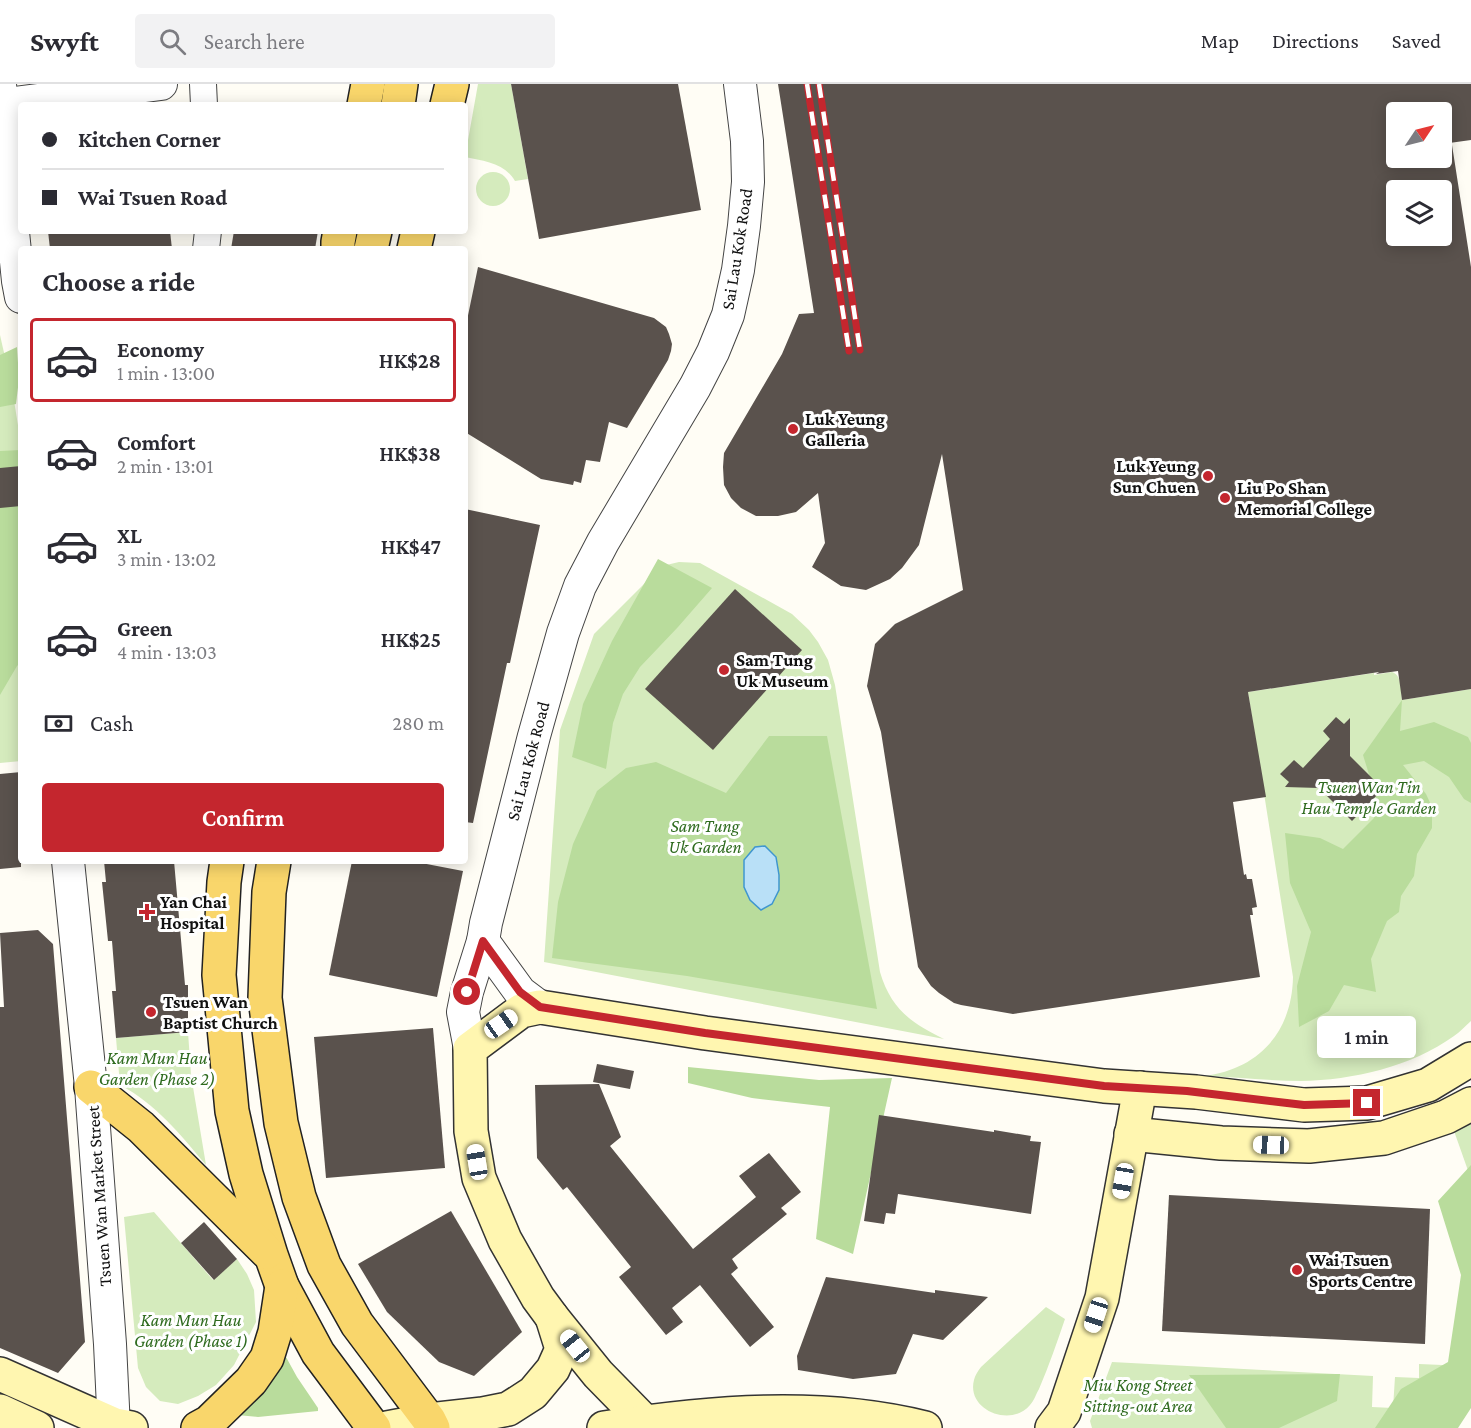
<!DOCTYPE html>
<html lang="en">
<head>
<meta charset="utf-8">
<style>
	:root { --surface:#fff; --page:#f2f2f3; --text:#2b2b33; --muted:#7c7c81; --line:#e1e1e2; --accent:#c4262e }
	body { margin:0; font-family:"Crimson Pro",serif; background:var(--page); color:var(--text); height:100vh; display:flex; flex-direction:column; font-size:22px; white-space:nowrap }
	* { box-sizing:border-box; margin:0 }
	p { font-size:20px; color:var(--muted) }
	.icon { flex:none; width:33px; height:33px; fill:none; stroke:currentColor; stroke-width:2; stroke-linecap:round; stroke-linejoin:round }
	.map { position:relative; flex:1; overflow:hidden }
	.details { position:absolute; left:18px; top:162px; width:450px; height:618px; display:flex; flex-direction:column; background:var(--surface); border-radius:6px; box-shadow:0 3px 15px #0003 }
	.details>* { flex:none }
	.guide { position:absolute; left:18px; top:18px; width:450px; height:132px; border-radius:6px; box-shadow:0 3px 15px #0003; display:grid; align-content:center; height:132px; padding:0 24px; background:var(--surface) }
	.needle { width:39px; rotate:55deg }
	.buttons { position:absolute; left:1386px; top:18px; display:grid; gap:12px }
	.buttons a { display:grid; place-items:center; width:66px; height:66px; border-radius:6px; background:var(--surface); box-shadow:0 3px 15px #0003; font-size:30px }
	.end { position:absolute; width:27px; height:27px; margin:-14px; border:8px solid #c4262e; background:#fff; box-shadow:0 0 0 3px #fff }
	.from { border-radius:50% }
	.bubble { position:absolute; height:42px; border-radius:6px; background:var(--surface); box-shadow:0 3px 15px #0003; font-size:20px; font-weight:600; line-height:42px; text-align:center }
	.car { position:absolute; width:18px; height:36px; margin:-18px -9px; border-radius:8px; box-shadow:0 0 4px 2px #0007; background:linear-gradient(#fff 24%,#345 0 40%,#fff 0 76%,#345 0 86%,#fff 0) }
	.guide b { display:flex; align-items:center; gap:21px; height:57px; font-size:22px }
	.guide b+b { border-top:2px solid var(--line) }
	.guide i { width:15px; height:15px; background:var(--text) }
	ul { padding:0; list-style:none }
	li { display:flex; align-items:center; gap:18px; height:84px; margin:0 12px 9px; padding:0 12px; border:3px solid transparent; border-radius:6px }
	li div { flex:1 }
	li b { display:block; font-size:22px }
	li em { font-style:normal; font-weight:600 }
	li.active { border-color:var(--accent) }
	li>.icon { width:54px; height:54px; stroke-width:1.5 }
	h2 { padding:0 24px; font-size:27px; line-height:72px }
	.pay { display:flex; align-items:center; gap:15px; height:66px; padding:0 24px; font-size:22px }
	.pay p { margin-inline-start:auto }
	.primary-button { display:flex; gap:12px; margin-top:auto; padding:12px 24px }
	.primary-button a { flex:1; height:69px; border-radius:6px; background:var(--accent); color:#fff; font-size:24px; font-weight:600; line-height:69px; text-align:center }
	header { display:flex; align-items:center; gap:36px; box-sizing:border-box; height:84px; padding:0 30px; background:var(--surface); border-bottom:2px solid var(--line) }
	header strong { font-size:28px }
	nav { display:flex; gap:33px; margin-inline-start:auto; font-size:21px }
	.search { width:420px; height:54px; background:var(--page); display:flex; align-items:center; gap:15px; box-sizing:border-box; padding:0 21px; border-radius:6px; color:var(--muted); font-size:22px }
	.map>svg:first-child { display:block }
</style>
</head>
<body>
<header>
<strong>Swyft</strong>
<div class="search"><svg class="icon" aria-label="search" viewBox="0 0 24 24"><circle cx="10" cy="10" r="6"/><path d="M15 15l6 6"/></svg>Search here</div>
<nav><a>Map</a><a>Directions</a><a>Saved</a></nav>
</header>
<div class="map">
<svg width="1471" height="1344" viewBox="0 0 1471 1344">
	<rect width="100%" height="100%" fill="#fffdf5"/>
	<!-- green -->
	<g fill="#d5ebbd">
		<path d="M478,0H511L528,95L515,97C505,79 484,77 465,73Z"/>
		<circle cx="493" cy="105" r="17"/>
		<polygon points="0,251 12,304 21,360 21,677 0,679"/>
		<path d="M679,478L700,479L792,530L809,546L818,558L828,576L835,601L880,888C891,925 911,939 944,955L544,878L560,646L594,550L662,482Z"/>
		<path d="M1392,588C1402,591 1401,606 1402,616L1471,605V937C1465,942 1460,948 1454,952C1411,983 1353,996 1301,997C1269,997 1236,993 1204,992C1259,985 1292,948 1293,893L1248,608L1374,589V591Z"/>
		<path d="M188,948L191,991L206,1081C180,1050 156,1020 120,1001L116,954Z"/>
		<polygon points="1471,1040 1471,1095 1454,1047 1464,1042"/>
		<polygon points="154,1128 213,1196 237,1175 247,1190 254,1206 256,1238 234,1281 216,1301 198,1312 178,1320 160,1317 146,1303 138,1284 124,1133"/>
		<path d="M1046,1223L1065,1235C1057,1258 1049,1282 1039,1305C1036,1310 1034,1317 1030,1321C1011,1344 966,1326 974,1296C975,1291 978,1287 981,1283Z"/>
		<polygon points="1112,1278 1373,1292 1372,1323 1393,1324 1395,1293 1419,1294 1419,1280 1466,1282 1419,1344 1092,1344 1090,1337"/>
	</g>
	<!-- forest -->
	<g fill="#b9dc9c">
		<polygon points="17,263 19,295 16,320 0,323 0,271"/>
		<polygon points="21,366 21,578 17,582 0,611 0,367"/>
		<polygon points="658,475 712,504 678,543 640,583 623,610 613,639 606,685 572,673 583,620 612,557"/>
		<polygon points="1402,616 1400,647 1434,638 1468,653 1471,659 1471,719 1464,715 1449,693 1424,677 1403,681 1426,710 1432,723 1432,744 1417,770 1414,792 1401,812 1399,828 1387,837 1371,875 1376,908 1344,901 1329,927 1299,943 1297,902 1311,848 1290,799 1285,749 1320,754 1343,765 1374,734 1376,713 1363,671"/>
		<polygon points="769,652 827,652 877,925 687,892 552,874 558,818 573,760 597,707 626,684 656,678 726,709"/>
		<polygon points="688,983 819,996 892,994 853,1170 816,1155 830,1023 752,1014 688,999"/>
		<polygon points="1471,1081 1471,1324 1458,1344 1375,1344 1401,1305 1448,1278 1461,1191 1438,1117"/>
		<polygon points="283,1272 286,1273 297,1293 318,1324 318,1327 258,1333 237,1331"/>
		<polygon points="1340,1290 1337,1317 1279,1344 1226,1344 1189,1291"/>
	</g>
	<!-- water -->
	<polygon fill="#b9e0f7" stroke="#3f96cf" stroke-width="1.5" points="765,762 776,773 779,791 779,806 772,820 761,826 750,816 744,803 744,776 755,763"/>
	<!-- building -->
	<g fill="#5a524d" fill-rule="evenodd">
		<polygon points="511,0 678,0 701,126 539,155"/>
		<path d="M778,0H1471V56L1442,60V28H1396V74H1442V61H1452L1471,183V605L1402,616L1398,587L1376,590L1379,588L1248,608L1266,713L1233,718L1244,791L1246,790L1247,795H1252L1257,823L1252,824L1253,831H1250L1260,893L1013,930L961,921L954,919L939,909L931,902L918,883L881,648L867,602L875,560L895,540L963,506L942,370L919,461L902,484L890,495L866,506L841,502L812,483L825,459L818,409L796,428L778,432H756L741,424L731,414L724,401L723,383L724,369L782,270L799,230L814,229ZM1396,106H1442V152H1396Z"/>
		<polygon points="48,147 170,147 172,165 50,165"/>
		<polygon points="234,147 318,147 315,165 231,165"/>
		<polygon points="478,183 654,234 666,243 669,250 672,260 671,267 668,276 627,344 609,338 600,378 586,376 581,399 574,397 573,401 541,395 465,348 465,246"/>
		<polygon points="21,382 21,422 0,424 0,384"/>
		<polygon points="465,425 540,441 510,579 507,579 473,739 465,738"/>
		<polygon points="735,505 802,566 713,666 645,605"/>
		<polygon points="1336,633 1344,640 1350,634 1350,672 1383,705 1352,737 1319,704 1285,703 1289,698 1280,690 1294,676 1303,684 1330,655 1323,647"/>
		<polygon points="21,688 21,783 0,785 0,690"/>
		<polygon points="104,777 174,777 185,901 188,901 188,948 116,954 112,907 116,907 112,857 108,857 102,798 106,798"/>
		<polygon points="352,777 411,777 463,787 437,913 329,891"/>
		<polygon points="38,846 53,860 85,1258 58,1289 0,1264 0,923 4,923 0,849"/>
		<polygon points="433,944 445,1084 326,1094 314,953"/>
		<polygon points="597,980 634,987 630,1005 593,998"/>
		<polygon points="599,1000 621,1053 610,1062 693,1165 756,1113 739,1092 769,1069 801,1108 781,1124 787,1130 732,1175 738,1184 731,1190 774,1243 750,1263 700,1201 672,1224 683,1238 666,1251 619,1193 631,1183 567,1103 563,1106 537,1074 535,1001"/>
		<polygon points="879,1031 994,1048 994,1046 1031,1052 1030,1057 1041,1058 1031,1130 898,1110 895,1130 886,1129 884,1140 864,1137"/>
		<polygon points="1169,1111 1430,1125 1425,1260 1162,1247"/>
		<polygon points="451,1127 522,1248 474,1292 439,1278 387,1228 358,1180"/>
		<polygon points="204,1138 237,1175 214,1196 181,1159"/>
		<polygon points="826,1193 935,1209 935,1206 988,1213 943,1256 913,1250 896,1290 853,1295 798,1286 797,1272"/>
	</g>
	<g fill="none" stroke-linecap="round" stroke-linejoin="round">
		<!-- minor casing -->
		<g stroke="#444" stroke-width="28">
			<g id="minor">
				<polyline points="203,0 204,21"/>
				<polyline points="206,165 208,147"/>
			</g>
		</g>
		<!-- tertiary casing -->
		<g stroke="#444" stroke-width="34">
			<g id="tertiary">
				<polyline points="0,0 9,109 18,197 21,213"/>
				<polyline points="0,21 161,0"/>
				<polyline points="68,777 91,1003 110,1260 114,1344"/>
				<polyline points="483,857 520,908 540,923"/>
				<polyline points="470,965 463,928 467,908 483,857 486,839 534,652 563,549 580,502 603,458 695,303 713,268 728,231 738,186 744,142 748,98 747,57 740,0"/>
			</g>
		</g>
		<!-- secondary casing -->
		<g stroke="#333" stroke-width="36">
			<g id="secondary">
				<polyline points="1131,1050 1221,1059 1309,1062 1384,1054 1446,1033 1471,1020"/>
				<polyline points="0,1290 115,1341 131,1344"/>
				<polyline points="0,1327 37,1344"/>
				<polyline points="645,1338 598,1290 552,1233 538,1214 505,1156 479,1094 471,1047 470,965 521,927 540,923 705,949 1104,1002 1196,1008 1304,1021 1367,1019 1428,1001 1471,975"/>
				<polyline points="387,1344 429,1336 483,1330 508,1325 533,1309 553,1285 562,1265 552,1233"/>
				<path d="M604,1344C709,1328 821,1318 925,1344"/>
				<polyline points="1052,1344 1064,1328 1102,1214 1140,1004"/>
			</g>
		</g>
		<!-- primary casing -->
		<g stroke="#222" stroke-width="36">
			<g id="primary">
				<polyline points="364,21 368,0"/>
				<polyline points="398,21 401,0"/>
				<polyline points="447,21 452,0"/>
				<polyline points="338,165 338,158 340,147"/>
				<polyline points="371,165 375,147"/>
				<polyline points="414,165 418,147"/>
				<polyline points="227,777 224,798 219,891 232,1027 246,1090 271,1171 282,1202 318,1269 374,1344"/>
				<polyline points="274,777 269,808 265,914 281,1039 299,1113 324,1181 357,1240 429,1336 433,1344"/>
				<polyline points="91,1003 141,1043 267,1168"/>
				<polyline points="198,1344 209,1338 251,1297 267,1274 275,1248 282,1202"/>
			</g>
		</g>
		<!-- minor -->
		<use href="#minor" stroke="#fff" stroke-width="26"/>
		<!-- tertiary -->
		<use href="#tertiary" stroke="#fff" stroke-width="32"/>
		<!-- secondary -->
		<use href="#secondary" stroke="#fff6b0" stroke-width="33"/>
		<!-- primary -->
		<use href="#primary" stroke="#f9d66b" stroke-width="33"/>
		<!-- rail casing -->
		<g stroke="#c4262e" stroke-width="7">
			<g id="rail">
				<polyline points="807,0 849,267"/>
				<polyline points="819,0 860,266"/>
			</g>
		</g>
		<!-- rail -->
		<use href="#rail" stroke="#fff" stroke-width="4.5" stroke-dasharray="14" stroke-linecap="butt"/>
	</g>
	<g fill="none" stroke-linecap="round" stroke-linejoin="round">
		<!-- route -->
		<polyline stroke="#c4262e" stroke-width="8" points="467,908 483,857 520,908 540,923 705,949 1104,1002 1187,1007 1304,1021 1367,1019"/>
	</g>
	<!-- markers -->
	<g fill="#c4262e" stroke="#fff" stroke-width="2">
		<circle cx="793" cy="345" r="6"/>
		<circle cx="1208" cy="392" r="6"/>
		<circle cx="1225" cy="414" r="6"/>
		<circle cx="724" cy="586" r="6"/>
		<path d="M144 819h6v6h6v6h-6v6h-6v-6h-6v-6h6z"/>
		<circle cx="151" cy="928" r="6"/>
		<circle cx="1297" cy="1186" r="6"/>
	</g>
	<g text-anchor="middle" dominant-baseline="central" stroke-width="6" stroke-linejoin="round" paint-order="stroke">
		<!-- street labels -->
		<g font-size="18" fill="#111" stroke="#fff">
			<text transform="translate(737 165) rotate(-81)">Sai Lau Kok Road</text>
			<text transform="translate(528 677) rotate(-75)">Sai Lau Kok Road</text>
			<text transform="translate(99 1112) rotate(-94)">Tsuen Wan Market Street</text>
		</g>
		<!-- poi labels -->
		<g font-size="18" font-weight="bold" fill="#111" stroke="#fff" text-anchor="start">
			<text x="805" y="335">Luk Yeung<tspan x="805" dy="21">Galleria</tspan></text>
			<text x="1196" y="382" text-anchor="end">Luk Yeung<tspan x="1196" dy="21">Sun Chuen</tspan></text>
			<text x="1237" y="404">Liu Po Shan<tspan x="1237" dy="21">Memorial College</tspan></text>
			<text x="736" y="576">Sam Tung<tspan x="736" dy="21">Uk Museum</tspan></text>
			<text x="160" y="818">Yan Chai<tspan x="160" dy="21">Hospital</tspan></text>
			<text x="163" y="918">Tsuen Wan<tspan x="163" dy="21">Baptist Church</tspan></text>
			<text x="1309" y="1176">Wai Tsuen<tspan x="1309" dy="21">Sports Centre</tspan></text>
		</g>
		<!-- park labels -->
		<g font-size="18" font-style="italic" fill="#2f6b1f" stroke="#fff">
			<text x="1369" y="703">Tsuen Wan Tin<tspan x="1369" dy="21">Hau Temple Garden</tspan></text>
			<text x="705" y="742">Sam Tung<tspan x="705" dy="21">Uk Garden</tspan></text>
			<text x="157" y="974">Kam Mun Hau<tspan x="157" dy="21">Garden (Phase 2)</tspan></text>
			<text x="191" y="1236">Kam Mun Hau<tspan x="191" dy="21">Garden (Phase 1)</tspan></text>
			<text x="1138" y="1301">Miu Kong Street<tspan x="1138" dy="21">Sitting-out Area</tspan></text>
		</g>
	</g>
</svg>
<div class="buttons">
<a><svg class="needle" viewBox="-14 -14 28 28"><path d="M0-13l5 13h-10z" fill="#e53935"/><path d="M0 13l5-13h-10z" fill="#7c7c81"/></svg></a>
<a><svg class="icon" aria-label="layers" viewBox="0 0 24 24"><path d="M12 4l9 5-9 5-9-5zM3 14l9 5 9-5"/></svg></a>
</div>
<i class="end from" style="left:467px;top:908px"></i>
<i class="end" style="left:1367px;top:1019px"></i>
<div class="bubble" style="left:1317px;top:932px;width:99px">1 min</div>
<i class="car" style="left:501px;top:940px;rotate:55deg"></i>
<i class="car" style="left:1271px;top:1061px;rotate:272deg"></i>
<i class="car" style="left:477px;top:1078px;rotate:351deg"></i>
<i class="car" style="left:1123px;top:1097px;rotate:190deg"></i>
<i class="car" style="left:1096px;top:1231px;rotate:198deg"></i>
<i class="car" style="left:575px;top:1262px;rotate:321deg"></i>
<div class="guide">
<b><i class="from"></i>Kitchen Corner</b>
<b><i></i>Wai Tsuen Road</b>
</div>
<section class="details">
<h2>Choose a ride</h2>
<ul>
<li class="active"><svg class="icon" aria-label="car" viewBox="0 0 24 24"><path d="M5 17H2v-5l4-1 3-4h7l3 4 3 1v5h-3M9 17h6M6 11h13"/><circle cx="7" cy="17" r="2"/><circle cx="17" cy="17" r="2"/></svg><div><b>Economy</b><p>1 min · 13:00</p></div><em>HK$28</em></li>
<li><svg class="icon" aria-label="car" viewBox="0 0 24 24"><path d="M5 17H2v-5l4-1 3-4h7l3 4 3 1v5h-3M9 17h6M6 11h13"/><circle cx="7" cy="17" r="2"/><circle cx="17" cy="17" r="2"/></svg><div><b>Comfort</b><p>2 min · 13:01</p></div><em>HK$38</em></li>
<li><svg class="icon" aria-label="car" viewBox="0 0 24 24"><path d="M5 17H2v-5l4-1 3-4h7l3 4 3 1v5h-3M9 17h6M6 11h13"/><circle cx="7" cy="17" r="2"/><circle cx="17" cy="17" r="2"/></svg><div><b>XL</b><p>3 min · 13:02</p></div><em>HK$47</em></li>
<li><svg class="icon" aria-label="car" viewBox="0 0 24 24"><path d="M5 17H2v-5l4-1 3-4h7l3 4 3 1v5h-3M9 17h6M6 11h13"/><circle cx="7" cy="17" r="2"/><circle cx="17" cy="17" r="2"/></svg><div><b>Green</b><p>4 min · 13:03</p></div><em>HK$25</em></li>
</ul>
<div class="pay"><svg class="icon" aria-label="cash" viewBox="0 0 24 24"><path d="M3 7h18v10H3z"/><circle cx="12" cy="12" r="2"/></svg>Cash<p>280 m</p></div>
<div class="primary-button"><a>Confirm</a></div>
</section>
</div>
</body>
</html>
